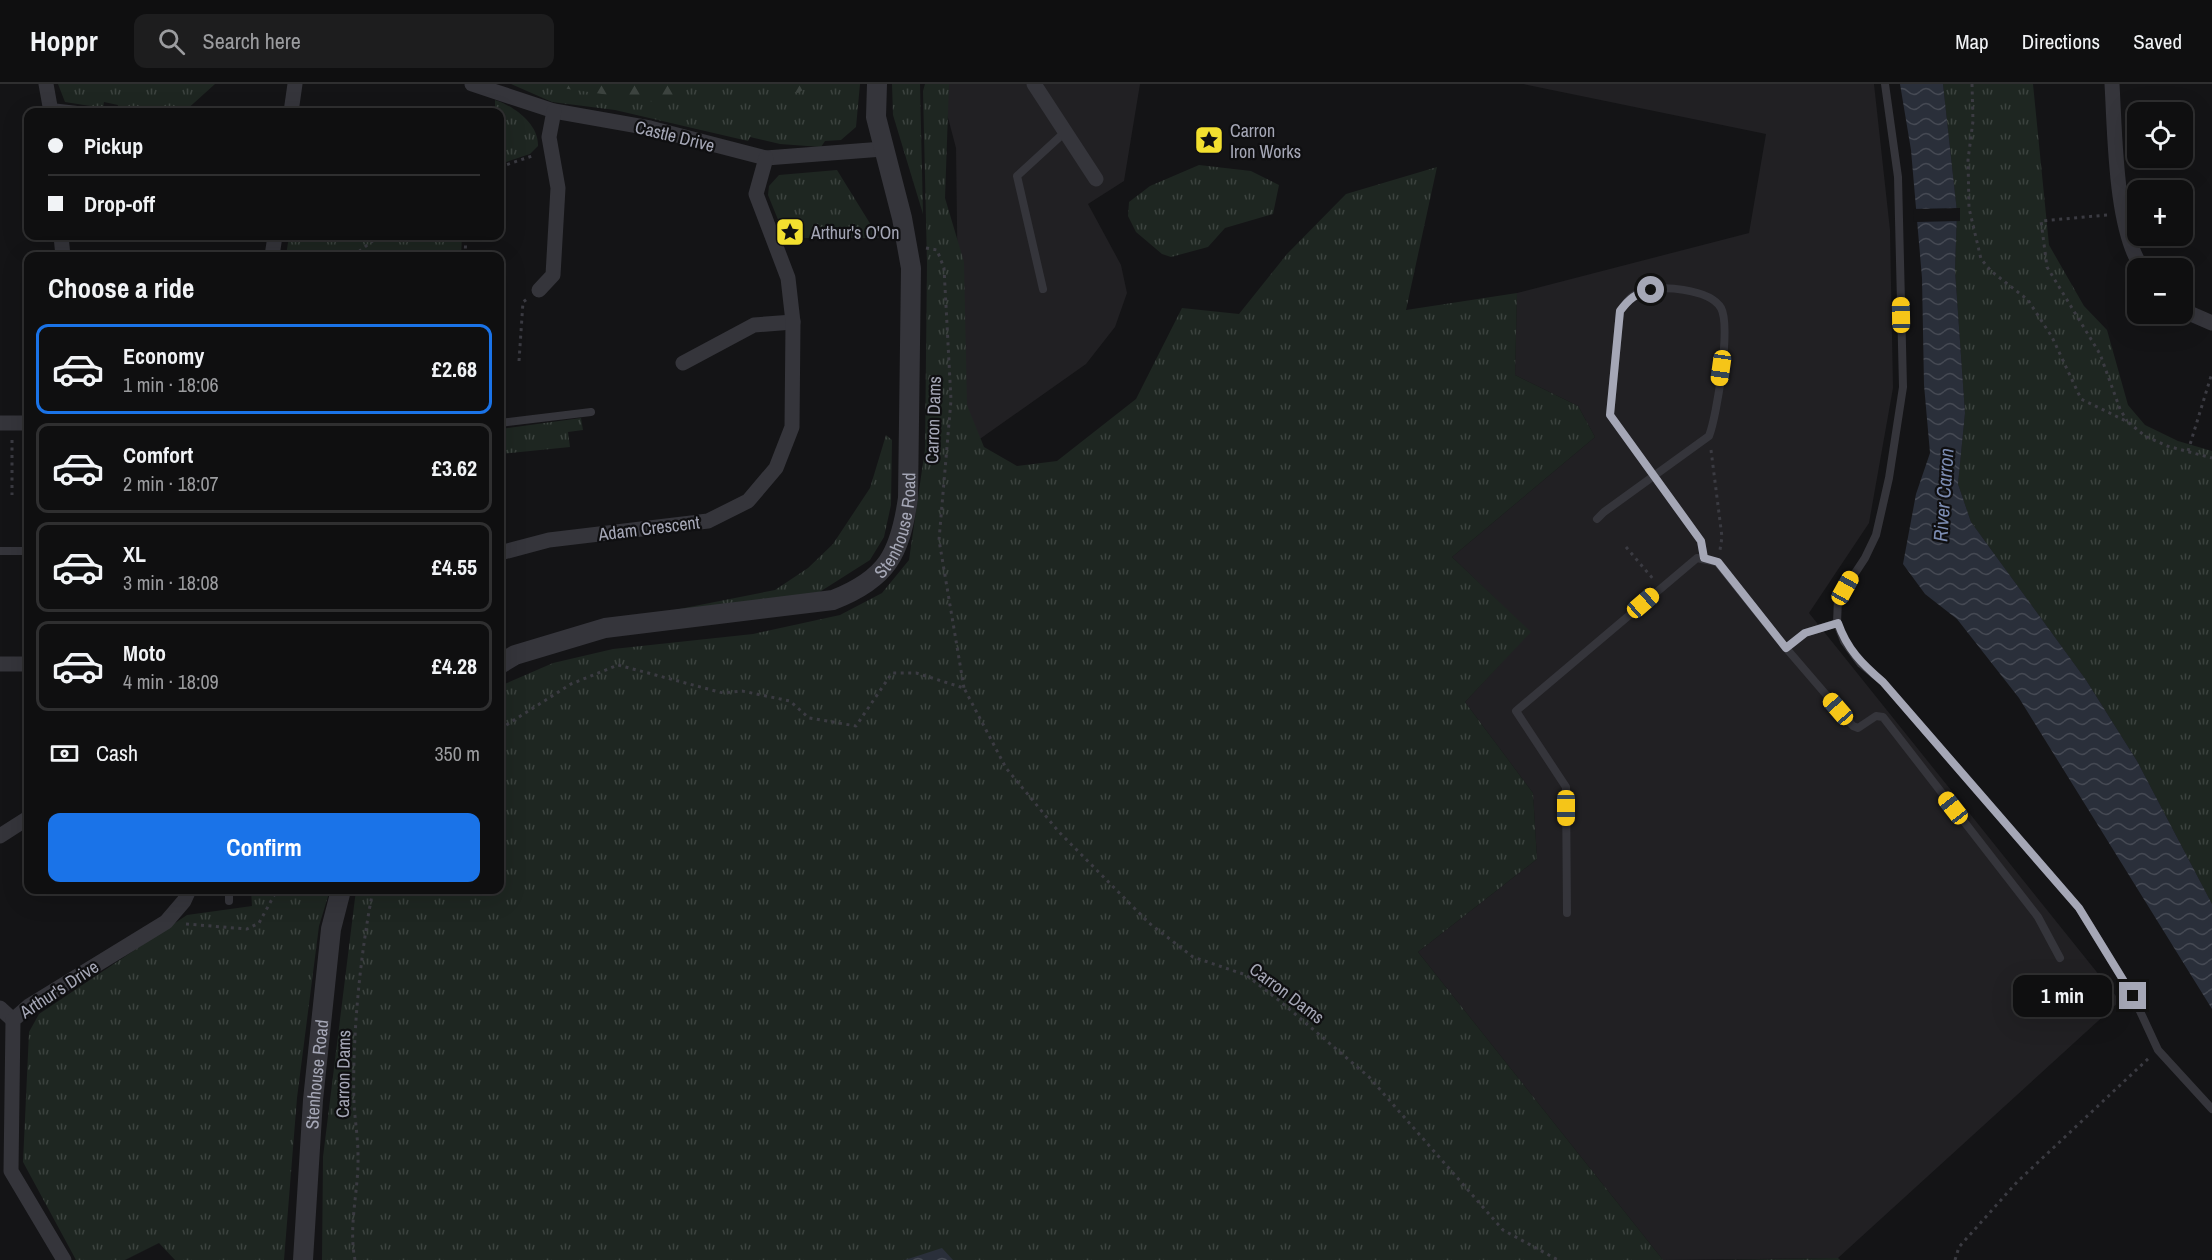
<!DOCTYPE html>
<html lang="en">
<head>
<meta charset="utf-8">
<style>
	:root { --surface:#0f0f10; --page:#1d1d1e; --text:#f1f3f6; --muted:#9b9c9f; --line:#2f2f30; --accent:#1a73e8 }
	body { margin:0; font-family:"Archivo Narrow",sans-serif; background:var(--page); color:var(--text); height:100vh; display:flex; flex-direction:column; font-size:22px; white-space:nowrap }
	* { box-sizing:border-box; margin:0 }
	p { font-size:20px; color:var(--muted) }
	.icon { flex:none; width:33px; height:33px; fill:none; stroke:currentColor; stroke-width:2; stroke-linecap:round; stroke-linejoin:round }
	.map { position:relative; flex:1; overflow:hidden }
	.details { position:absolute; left:24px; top:168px; width:480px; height:642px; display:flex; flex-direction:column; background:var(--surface); border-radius:12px; box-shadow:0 6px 24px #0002,0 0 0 2px var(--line) }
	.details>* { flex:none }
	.top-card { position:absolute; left:24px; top:24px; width:480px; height:132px; border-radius:12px; box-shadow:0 6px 24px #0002,0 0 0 2px var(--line); display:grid; align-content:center; height:132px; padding:0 24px; background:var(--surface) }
	.buttons { position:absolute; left:2127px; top:18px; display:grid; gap:12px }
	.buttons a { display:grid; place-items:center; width:66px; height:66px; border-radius:12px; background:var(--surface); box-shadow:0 6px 24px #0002,0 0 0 2px var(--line); font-size:30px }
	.end { position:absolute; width:27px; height:27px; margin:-14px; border:8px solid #a5a7b6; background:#111; box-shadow:0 0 0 3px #111 }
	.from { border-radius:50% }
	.bubble { position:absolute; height:42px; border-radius:12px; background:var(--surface); box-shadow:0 6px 24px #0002,0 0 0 2px var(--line); font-size:20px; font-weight:700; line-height:42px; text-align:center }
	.car { position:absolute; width:18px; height:36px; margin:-18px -9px; border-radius:8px; box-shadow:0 0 4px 2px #0007; background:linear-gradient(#f5c518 24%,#345 0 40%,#f5c518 0 76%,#345 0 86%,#f5c518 0) }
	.top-card b { display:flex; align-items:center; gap:21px; height:57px; font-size:22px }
	.top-card b+b { border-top:2px solid var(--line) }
	.top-card i { width:15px; height:15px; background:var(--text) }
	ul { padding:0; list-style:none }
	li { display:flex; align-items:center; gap:18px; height:90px; margin:0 12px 9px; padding:0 12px; border:3px solid var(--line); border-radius:12px }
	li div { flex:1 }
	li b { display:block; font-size:22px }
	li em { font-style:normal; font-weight:700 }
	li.on { border-color:var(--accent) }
	li>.icon { width:54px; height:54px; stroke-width:1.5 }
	h2 { padding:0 24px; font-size:27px; line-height:72px }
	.pay { display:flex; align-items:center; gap:15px; height:66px; padding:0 24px; font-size:22px }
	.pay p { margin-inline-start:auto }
	.primary-button { display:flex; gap:12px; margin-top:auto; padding:12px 24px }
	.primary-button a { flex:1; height:69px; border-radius:12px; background:var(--accent); color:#fff; font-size:24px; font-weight:700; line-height:69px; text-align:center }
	header { display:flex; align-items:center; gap:36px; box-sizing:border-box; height:84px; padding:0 30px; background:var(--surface); border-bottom:2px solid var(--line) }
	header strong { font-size:28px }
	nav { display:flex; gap:33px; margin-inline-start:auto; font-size:21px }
	.search { width:420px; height:54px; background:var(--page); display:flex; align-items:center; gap:15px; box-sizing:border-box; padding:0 21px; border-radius:12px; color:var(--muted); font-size:22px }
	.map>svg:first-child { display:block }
</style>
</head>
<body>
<header>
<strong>Hoppr</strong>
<div class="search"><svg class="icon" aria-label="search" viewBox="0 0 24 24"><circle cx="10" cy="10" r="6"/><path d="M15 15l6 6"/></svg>Search here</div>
<nav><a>Map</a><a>Directions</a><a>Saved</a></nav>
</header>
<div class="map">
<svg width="2212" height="1176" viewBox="0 0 2212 1176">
	<defs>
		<pattern id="grass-tufts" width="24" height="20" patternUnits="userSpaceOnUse" patternTransform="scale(1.5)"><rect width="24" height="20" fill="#1e2621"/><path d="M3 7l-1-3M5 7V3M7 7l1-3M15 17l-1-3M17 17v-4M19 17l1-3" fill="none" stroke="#3c433f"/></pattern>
		<pattern id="forest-firs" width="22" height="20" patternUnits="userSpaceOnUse" patternTransform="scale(1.5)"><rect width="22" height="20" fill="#1e2621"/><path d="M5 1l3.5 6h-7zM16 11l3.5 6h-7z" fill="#3c433f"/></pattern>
		<pattern id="water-waves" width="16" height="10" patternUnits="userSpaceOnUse" patternTransform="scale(1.5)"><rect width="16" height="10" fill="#2a2f3a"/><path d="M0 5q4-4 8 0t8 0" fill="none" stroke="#464a54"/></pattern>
	</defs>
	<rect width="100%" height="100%" fill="#141416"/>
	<!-- built -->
	<g fill="#212023">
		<polygon points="939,0 1140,0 1124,97 1088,120 1121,181 1127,209 1115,243 1086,280 960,369 956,64"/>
		<polygon points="1523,0 1874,0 1890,146 1893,304 1869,439 1809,529 2120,917 1838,1174 1663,1176 1418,868 1537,775 1533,709 1465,618 1530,548 1452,473 1595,353 1578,322 1515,291 1517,209 1749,149 1766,50"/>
	</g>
	<!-- grass -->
	<g fill="url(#grass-tufts)">
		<polygon points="58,0 215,0 184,28 117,26 118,21 104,18 103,24 65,18"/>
		<polygon points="511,0 860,0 856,43 841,56 825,57 821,63 780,60 750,53 748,57 615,26 552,18"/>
		<polygon points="892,0 920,0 923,130 893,31"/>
		<polygon points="925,0 949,0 945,114 964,178 967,321 984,363 1017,382 1057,377 1136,315 1182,224 1239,230 1287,170 1346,110 1437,83 1406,226 1517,209 1515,291 1578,322 1595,353 1452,473 1531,548 1465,618 1533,709 1537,775 1418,868 1663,1176 322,1176 323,1073 356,806 500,806 500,602 553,579 613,565 753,550 840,531 882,509 909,476 925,365 927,179 923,7"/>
		<polygon points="1943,0 2033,0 2049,161 2084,222 2107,246 2128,321 2145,341 2178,357 2212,367 2212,820 2137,677 2086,596 1971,438 1958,400 1965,329 1955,186 1957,128"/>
		<path d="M495,16C514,22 539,40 538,62L530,70L500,80V28H495Z"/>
		<polygon points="1199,81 1251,87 1279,101 1273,130 1225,144 1208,163 1171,173 1162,170 1136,148 1128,132 1129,118 1150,102"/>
		<polygon points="837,86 879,154 796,154 789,141 781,143 768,111 769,102 779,91"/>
		<polygon points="289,152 462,152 461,172 286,172"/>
		<polygon points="581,334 583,346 568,348 570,363 500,370 500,345"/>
		<polygon points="886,351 892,356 891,421 884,453 870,476 818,509 649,531 775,506 808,484 833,460 870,404"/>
		<polygon points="251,806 330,806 319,842 297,1014 284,1176 175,1176 159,1159 125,1176 76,1176 23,1078 29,948 39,930 187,831 252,822"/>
		<polygon points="1838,1174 1840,1176 1718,1176"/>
	</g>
	<!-- forest -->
	<g fill="url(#forest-firs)">
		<polygon points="535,0 681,0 669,20"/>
		<polygon points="766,0 813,0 798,9"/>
	</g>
	<!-- water -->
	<g fill="url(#water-waves)">
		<polygon points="1900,0 1943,0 1957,128 1955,186 1965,329 1958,400 1971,438 2086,596 2137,677 2212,820 2212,925 2019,614 1957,535 1925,510 1903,480 1916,410 1930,369 1924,301 1922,194 1911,66"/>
		<polygon points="942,1164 953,1176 904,1176 905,1176"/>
	</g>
	<!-- pier -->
	<polygon fill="#141416" points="1960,124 1960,137 1914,138 1913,125"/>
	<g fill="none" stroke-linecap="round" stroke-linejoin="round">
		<!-- path -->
		<g stroke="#3b3b42" stroke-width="3" stroke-dasharray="3 4.5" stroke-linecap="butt">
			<polyline points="1972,0 1973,37 1968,76 1969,124 1981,175 1991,187 2028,216 2052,253 2081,315 2128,338 2145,352 2167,362 2212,374"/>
			<polyline points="500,83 535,71"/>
			<polyline points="2107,131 2041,137 2047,183 2100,270 2120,325 2127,337"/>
			<polyline points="926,164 937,166 944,184 951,316 939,456 964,604"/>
			<polyline points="353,172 379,152"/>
			<polyline points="465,172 466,152"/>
			<polyline points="519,277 523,218 527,215"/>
			<polyline points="12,356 12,411"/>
			<polyline points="1711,366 1722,453 1720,466"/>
			<polyline points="2188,367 2212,289"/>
			<polyline points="1626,463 1654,496"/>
			<polyline points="500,645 571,600 618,581 723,609 742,607 790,617 809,634 856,642 892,589 916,589 964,604 1006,684 1059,748 1149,839 1193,873 1246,891 1281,918 1369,993 1503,1146 1558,1176"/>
			<polyline points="186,840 247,845 259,839 277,806"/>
			<path d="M355,1176C348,1141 359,1106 358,1071C358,1054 355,1037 354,1020C352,954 360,871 373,806"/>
			<polyline points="1955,1176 1959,1163 2017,1098 2150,973"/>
		</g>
		<!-- service -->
		<g stroke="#35353b" stroke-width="8">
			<polyline points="1885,0 1898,93 1903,303 1889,394 1876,451 1865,474 1838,515 1837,539 1844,557 1861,580 1883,598 2079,824 2133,912 2158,966 2212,1025"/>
			<polyline points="51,23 95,28"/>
			<polyline points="1043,205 1017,92 1065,48"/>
			<polyline points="500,339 591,328"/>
			<path d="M1597,435L1604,428L1709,352C1717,332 1731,242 1721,224C1710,205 1659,200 1640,208C1631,211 1625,220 1620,227L1610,331L1701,457L1704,474"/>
			<polyline points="0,467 28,467"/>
			<polyline points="1786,564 1853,642 1858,644 1876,632 1883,633 2038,833 2060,874"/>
			<polyline points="229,806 229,817"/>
			<polyline points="1567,829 1566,703 1516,627 1697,474 1717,478 1786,564 1805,549 1837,539"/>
		</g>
		<!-- minor -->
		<g stroke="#35353b" stroke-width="15">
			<polyline points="46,0 51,28"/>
			<polyline points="472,0 554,27 650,44 766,74 883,65"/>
			<polyline points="1034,0 1096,95"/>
			<path d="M2112,0C2115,49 2115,144 2142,184"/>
			<polyline points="291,28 295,0"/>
			<polyline points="61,152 63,172"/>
			<polyline points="272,172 275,152"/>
			<polyline points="539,206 553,191 558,104 549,53 554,27"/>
			<polyline points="2182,226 2212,239"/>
			<polyline points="683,279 754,241 793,238"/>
			<polyline points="0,339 28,339"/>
			<polyline points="500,469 549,456 708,437 748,417 776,384 792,343 793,238 788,194 756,110 766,74"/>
			<polyline points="0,580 28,580"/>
			<polyline points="0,752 28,734"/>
			<polyline points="0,924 13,936"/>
			<polyline points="64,1176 11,1087 13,936 29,922 166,838 184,817 189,806"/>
		</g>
		<!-- tertiary -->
		<g stroke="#35353b" stroke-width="20">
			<path id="s1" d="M500,580L515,571L605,544L833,516C887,495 900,470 908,414L911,184L902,134L876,33L877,0"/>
			<path id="s2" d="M303,1176L313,1016L331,845L341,806"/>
		</g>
	</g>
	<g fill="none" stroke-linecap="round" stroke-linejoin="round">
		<!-- route -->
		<path stroke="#a5a7b6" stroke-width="8" d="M1651,206C1636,209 1629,215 1620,227L1610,331L1701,457L1704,474L1718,478L1786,564L1805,549L1838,539C1847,565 1862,580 1883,598L2079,824L2133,912"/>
	</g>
	<!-- icons -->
	<defs>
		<g id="sight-square" transform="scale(1.5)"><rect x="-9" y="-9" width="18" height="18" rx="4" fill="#f3e02f" stroke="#0f0f11"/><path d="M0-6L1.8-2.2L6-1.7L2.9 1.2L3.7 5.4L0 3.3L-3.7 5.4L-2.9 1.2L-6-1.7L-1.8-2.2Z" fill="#111"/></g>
	</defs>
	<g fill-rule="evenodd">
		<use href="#sight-square" x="1209" y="56"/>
		<use href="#sight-square" x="790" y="148"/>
	</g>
	<g text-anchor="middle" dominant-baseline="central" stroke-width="4.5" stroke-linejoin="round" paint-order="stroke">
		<!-- poi labels -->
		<g font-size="18" fill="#a5a7b6" stroke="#0f0f11" text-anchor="start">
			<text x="1230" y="46">Carron<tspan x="1230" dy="21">Iron Works</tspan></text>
			<text x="811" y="148">Arthur's O'On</text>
		</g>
		<!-- street labels -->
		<g font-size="18" fill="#a5a7b6" stroke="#0f0f11">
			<text transform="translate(675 52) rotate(14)">Castle Drive</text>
			<text transform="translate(933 336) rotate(-88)">Carron Dams</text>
			<text stroke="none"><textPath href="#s1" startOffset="447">Stenhouse Road</textPath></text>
			<text transform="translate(649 444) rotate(-7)">Adam Crescent</text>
			<text transform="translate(59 905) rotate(-33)">Arthur's Drive</text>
			<text transform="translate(1287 909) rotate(37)">Carron Dams</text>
			<text stroke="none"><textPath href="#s2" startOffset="186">Stenhouse Road</textPath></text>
			<text transform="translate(343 990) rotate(-89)">Carron Dams</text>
		</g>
		<!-- water labels -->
		<g font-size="20" font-style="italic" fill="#7c8cb2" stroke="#0f0f11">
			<text transform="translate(1943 411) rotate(-86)">River Carron</text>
		</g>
	</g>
</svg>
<div class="buttons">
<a><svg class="icon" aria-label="locate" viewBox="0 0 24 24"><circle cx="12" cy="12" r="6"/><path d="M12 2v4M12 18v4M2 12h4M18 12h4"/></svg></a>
<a>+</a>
<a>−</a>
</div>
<i class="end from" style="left:1651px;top:206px"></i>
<i class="end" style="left:2133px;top:912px"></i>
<div class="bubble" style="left:2013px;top:891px;width:99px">1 min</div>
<i class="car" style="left:1901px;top:231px;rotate:359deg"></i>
<i class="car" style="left:1721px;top:284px;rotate:188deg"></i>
<i class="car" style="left:1845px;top:504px;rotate:29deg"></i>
<i class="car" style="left:1643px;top:519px;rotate:49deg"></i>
<i class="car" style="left:1838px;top:625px;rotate:319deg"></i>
<i class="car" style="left:1566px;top:724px;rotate:180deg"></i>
<i class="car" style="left:1953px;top:724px;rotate:322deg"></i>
<div class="top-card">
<b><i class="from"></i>Pickup</b>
<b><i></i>Drop-off</b>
</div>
<section class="details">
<h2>Choose a ride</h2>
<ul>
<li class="on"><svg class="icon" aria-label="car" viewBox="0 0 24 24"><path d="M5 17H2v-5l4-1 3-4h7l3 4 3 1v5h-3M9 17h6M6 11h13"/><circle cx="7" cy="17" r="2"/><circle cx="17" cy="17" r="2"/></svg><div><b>Economy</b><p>1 min · 18:06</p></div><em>£2.68</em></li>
<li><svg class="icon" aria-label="car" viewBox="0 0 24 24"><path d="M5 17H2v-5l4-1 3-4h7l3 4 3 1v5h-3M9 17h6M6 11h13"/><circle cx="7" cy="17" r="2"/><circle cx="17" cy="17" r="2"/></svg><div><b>Comfort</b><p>2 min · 18:07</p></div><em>£3.62</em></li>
<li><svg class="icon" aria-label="car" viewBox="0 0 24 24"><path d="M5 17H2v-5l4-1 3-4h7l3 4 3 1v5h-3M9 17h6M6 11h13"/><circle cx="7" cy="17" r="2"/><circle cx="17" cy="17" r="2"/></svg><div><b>XL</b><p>3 min · 18:08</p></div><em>£4.55</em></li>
<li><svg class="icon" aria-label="car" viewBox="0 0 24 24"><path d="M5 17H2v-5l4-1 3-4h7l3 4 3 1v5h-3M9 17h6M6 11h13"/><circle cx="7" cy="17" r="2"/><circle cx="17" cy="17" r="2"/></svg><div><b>Moto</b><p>4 min · 18:09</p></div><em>£4.28</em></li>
</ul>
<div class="pay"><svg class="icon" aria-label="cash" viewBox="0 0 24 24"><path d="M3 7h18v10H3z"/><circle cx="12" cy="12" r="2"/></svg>Cash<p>350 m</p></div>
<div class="primary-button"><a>Confirm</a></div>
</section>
</div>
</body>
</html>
